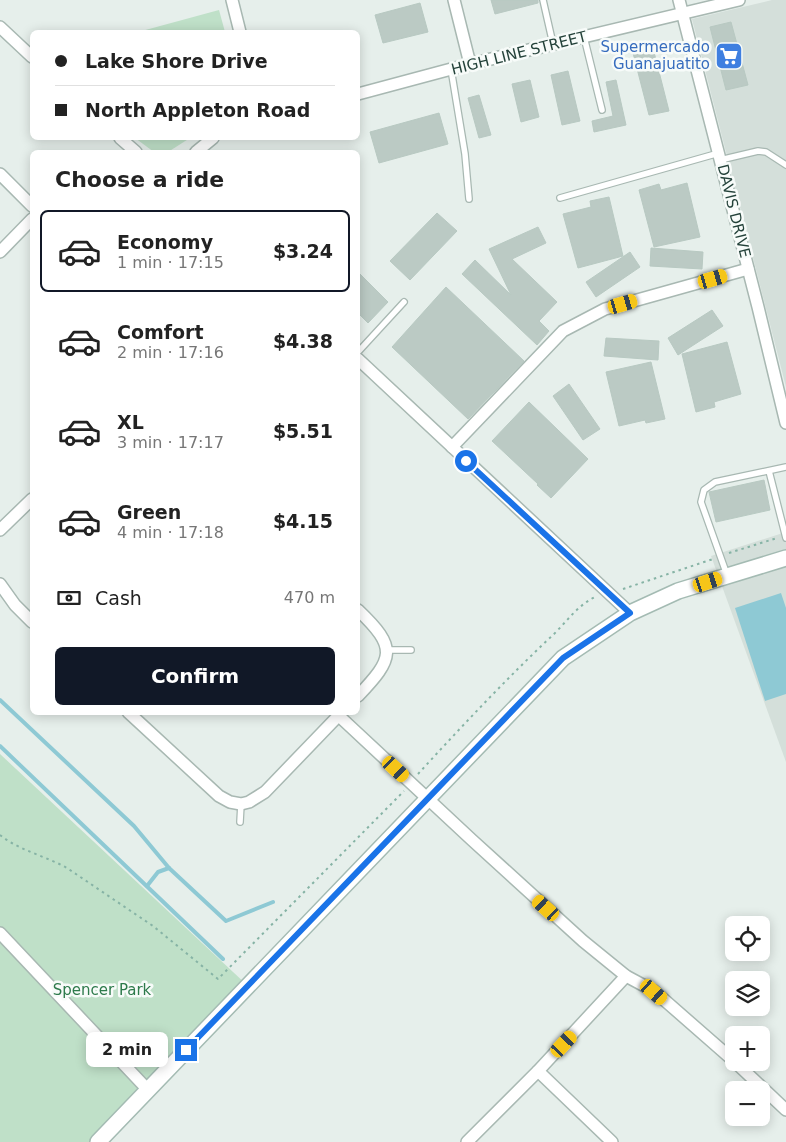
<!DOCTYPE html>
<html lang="en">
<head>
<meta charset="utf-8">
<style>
	:root { --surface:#fff; --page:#f6f6f6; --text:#222; --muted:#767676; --line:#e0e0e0; --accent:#111827 }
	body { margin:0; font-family:"DejaVu Sans",sans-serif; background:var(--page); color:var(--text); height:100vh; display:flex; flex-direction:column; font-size:19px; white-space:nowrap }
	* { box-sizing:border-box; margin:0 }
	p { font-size:16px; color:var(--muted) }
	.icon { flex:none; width:28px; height:28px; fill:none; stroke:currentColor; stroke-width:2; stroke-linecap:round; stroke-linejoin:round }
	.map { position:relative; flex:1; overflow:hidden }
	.details { position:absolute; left:30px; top:150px; width:330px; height:565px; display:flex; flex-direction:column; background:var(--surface); border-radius:8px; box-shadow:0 2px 12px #0003 }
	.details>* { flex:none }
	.hud { position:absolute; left:30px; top:30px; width:330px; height:110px; border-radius:8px; box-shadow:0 2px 12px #0003; display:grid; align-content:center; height:110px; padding:0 25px; background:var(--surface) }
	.controls { position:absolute; left:725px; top:916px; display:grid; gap:10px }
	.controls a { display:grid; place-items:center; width:45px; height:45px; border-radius:8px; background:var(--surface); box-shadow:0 2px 12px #0003; font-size:25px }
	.end { position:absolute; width:22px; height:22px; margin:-11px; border:6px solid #1a73e8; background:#fff; box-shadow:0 0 0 2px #fff }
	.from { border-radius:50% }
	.bubble { position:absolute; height:35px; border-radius:8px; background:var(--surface); box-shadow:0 2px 12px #0003; font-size:16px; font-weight:800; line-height:35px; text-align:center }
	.car { position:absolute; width:15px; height:30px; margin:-15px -8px; border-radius:6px; box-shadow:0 0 4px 1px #0007; background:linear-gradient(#f5c518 24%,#345 0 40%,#f5c518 0 76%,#345 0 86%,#f5c518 0) }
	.hud b { display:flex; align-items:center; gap:18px; height:48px; font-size:19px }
	.hud b+b { border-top:1px solid var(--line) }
	.hud i { width:12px; height:12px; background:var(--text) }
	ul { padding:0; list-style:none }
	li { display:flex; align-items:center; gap:15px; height:82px; margin:0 10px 8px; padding:0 15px; border:2px solid transparent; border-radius:8px }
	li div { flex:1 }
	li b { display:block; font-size:19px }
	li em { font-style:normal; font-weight:800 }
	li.selected { border-color:var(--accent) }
	li>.icon { width:45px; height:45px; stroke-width:1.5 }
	h2 { padding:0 25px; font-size:22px; line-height:60px }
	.pay { display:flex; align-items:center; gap:12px; height:55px; padding:0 25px; font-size:19px }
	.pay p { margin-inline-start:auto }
	.button { display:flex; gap:10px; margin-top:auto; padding:10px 25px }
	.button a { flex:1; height:58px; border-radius:8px; background:var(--accent); color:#fff; font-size:20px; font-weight:800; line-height:58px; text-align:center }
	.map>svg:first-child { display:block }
</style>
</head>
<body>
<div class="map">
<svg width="786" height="1142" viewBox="0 0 786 1142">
	<rect width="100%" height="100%" fill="#e6efeb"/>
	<!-- built -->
	<g fill="#d4dfda">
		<polygon points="772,0 786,0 786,387 692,19"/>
		<polygon points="786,532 786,762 711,556"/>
	</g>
	<!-- green -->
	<g fill="#bfe0c8">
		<polygon points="219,10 225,32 138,32"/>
		<polygon points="135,138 190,138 168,152 154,152"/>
		<polygon points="0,754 248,986 98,1142 0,1142"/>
	</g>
	<!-- water -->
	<polygon fill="#8ec9d4" points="781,593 786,608 786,694 765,701 735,608"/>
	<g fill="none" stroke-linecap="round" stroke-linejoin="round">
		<!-- stream -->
		<g stroke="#8ec9d4" stroke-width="4">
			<polyline points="0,700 134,826 169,868 226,921 273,902"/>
			<polyline points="0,746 223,959"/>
			<polyline points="147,886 158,872 169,868"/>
		</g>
	</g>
	<!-- building -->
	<g fill="#bbcac4" stroke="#b8c9c2">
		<polygon points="491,0 538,0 538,3 495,14"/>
		<polygon points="420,3 428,32 383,43 375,15"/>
		<polygon points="731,22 748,85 726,90 710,27"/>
		<polygon points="653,48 669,111 649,115 633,53"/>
		<polygon points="568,71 580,121 562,125 551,75"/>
		<polygon points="530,80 539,117 521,122 512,84"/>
		<polygon points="616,80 626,125 594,132 592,121 613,116 606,82"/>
		<polygon points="479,95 491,135 479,138 468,98"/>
		<polygon points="439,113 448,144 379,163 370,132"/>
		<polygon points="687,183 700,237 654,247 639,190 659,184 661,190"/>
		<polygon points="609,197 623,256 578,268 563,214 591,207 590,201"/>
		<polygon points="437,213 457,231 410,280 390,261"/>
		<polygon points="538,227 546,243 512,259 557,302 539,321 549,331 537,345 462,274 475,260 511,295 489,249"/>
		<polygon points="651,248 703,252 702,269 650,266"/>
		<polygon points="630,252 640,267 596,297 586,282"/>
		<polygon points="358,272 388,302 368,323 358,313"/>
		<polygon points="446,287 524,361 468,419 392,347"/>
		<polygon points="712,310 723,326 678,355 668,338"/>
		<polygon points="606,338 659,341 658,360 604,356"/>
		<polygon points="727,342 741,394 714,402 715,407 696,412 682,354"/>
		<polygon points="651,362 665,419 646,423 645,420 619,426 606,372"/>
		<polygon points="569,384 600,429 583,440 553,396"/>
		<polygon points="529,402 588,459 551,498 537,485 538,484 492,441"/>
		<polygon points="764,480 770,510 716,522 709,492"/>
	</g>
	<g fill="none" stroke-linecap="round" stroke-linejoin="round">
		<!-- lane casing -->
		<g stroke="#a8b8b2" stroke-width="8">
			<g id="lane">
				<polyline points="543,0 553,44"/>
				<polyline points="584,37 602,110"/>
				<polyline points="451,69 465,154 469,199"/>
				<polyline points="720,160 758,151 766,152 786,165"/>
				<polyline points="560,198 719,153"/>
				<polyline points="358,352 404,302"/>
				<polyline points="769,471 786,538"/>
				<polyline points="727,575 701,502 704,490 715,482 786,467"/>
				<polyline points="387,650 411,650"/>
				<polyline points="240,822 241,804"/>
			</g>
		</g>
		<!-- street casing -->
		<g stroke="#a8b8b2" stroke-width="14">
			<g id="street">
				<polyline points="232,0 240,32"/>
				<polyline points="454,0 470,64"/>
				<polyline points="679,0 758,307 786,423"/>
				<polyline points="0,27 32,57"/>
				<polyline points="358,94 470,64 739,0"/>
				<polyline points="120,138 136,152"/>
				<polyline points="196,152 213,138"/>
				<polyline points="0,174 32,206"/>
				<polyline points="0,252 32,219"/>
				<polyline points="358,359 630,613"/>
				<polyline points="452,447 563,331 605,309 748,269"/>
				<polyline points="0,530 32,499"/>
				<polyline points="0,584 15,605 32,622"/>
				<path d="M358,610C398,648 394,658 358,696"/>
				<polyline points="128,712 219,796 230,802 241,804 249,802 265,792 342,712"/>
				<polyline points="339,716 472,840 583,941 626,976 654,991 734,1061"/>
				<polyline points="0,933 148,1090"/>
				<polyline points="735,1062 786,1110"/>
				<polyline points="538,1071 612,1142"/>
				<polyline points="467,1142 538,1071 626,976"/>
			</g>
		</g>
		<!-- secondary casing -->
		<g stroke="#a4bbb3" stroke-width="18">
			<polyline id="secondary" points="98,1142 563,658 630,613 678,591 786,558"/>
		</g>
		<!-- path -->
		<g stroke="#86b3a5" stroke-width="2" stroke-dasharray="2.5 4" stroke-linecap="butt">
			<polyline points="729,553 777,538"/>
			<polyline points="623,589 713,559"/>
			<path d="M418,774C462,726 507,678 554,634C568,620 579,604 597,596"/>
			<path d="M0,835C20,851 46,856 67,868L153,926L218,979L404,791"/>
		</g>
		<!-- lane -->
		<use href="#lane" stroke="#fff" stroke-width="5.5"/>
		<!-- street -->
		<use href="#street" stroke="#fff" stroke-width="11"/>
		<!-- secondary -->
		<use href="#secondary" stroke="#fff" stroke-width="15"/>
	</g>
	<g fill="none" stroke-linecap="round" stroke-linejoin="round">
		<!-- route -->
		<polyline stroke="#1a73e8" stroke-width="6" points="186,1050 563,658 630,613 466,461"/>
	</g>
	<!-- icons -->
	<defs>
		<g id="supermarket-square" transform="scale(1.4375)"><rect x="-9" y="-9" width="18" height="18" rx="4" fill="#3f7fe0" stroke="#f7fbf9"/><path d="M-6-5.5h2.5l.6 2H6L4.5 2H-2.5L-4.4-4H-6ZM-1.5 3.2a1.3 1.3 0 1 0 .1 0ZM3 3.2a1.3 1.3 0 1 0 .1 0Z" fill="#fff"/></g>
	</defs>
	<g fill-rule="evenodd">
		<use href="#supermarket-square" x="729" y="56"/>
	</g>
	<g text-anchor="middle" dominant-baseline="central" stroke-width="5" stroke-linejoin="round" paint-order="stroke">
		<!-- shop labels -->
		<g font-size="15" fill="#366cbe" stroke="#f7fbf9" text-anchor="end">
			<text x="710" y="47">Supermercado<tspan x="710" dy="17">Guanajuatito</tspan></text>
		</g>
		<!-- street labels -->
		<g font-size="15" fill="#24423a" stroke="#f7fbf9">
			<text transform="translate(519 53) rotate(-14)">HIGH LINE STREET</text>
			<text transform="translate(734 211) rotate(76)">DAVIS DRIVE</text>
		</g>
		<!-- park labels -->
		<g font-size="15" fill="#2d7a4b" stroke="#f7fbf9">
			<text x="102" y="990">Spencer Park</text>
		</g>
	</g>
</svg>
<div class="controls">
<a><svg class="icon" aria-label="locate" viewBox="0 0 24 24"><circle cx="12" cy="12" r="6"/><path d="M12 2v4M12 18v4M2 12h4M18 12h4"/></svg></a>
<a><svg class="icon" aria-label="layers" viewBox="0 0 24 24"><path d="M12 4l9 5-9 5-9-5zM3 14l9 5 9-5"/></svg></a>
<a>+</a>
<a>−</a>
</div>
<i class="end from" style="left:466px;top:461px"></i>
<i class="end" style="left:186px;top:1050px"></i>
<div class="bubble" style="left:86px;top:1032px;width:82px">2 min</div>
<i class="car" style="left:713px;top:279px;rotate:74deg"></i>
<i class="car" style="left:623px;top:304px;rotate:74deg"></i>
<i class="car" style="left:708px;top:582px;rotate:72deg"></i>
<i class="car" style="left:396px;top:769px;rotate:133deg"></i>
<i class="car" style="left:546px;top:908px;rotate:312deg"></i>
<i class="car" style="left:654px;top:992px;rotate:131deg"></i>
<i class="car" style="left:564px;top:1044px;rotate:43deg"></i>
<div class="hud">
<b><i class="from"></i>Lake Shore Drive</b>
<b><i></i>North Appleton Road</b>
</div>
<section class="details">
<h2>Choose a ride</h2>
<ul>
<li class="selected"><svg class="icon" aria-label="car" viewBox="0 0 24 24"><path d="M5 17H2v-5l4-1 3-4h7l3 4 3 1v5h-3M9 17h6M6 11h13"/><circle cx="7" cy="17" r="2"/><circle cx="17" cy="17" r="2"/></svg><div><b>Economy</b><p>1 min · 17:15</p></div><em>$3.24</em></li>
<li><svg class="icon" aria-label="car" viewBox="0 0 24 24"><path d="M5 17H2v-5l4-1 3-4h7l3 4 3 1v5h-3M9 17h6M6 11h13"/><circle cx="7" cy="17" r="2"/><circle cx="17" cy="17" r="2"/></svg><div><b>Comfort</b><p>2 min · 17:16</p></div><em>$4.38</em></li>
<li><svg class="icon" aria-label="car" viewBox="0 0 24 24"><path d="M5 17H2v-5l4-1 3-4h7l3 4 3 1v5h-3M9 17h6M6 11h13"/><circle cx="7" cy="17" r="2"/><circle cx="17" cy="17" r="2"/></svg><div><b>XL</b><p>3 min · 17:17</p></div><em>$5.51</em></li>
<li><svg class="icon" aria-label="car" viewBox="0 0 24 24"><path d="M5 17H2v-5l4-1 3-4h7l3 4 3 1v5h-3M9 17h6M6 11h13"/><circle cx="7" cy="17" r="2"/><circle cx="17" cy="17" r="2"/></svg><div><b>Green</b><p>4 min · 17:18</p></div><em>$4.15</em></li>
</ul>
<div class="pay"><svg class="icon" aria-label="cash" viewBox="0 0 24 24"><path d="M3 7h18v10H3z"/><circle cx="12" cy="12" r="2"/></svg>Cash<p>470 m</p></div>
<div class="button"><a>Confirm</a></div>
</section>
</div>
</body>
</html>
